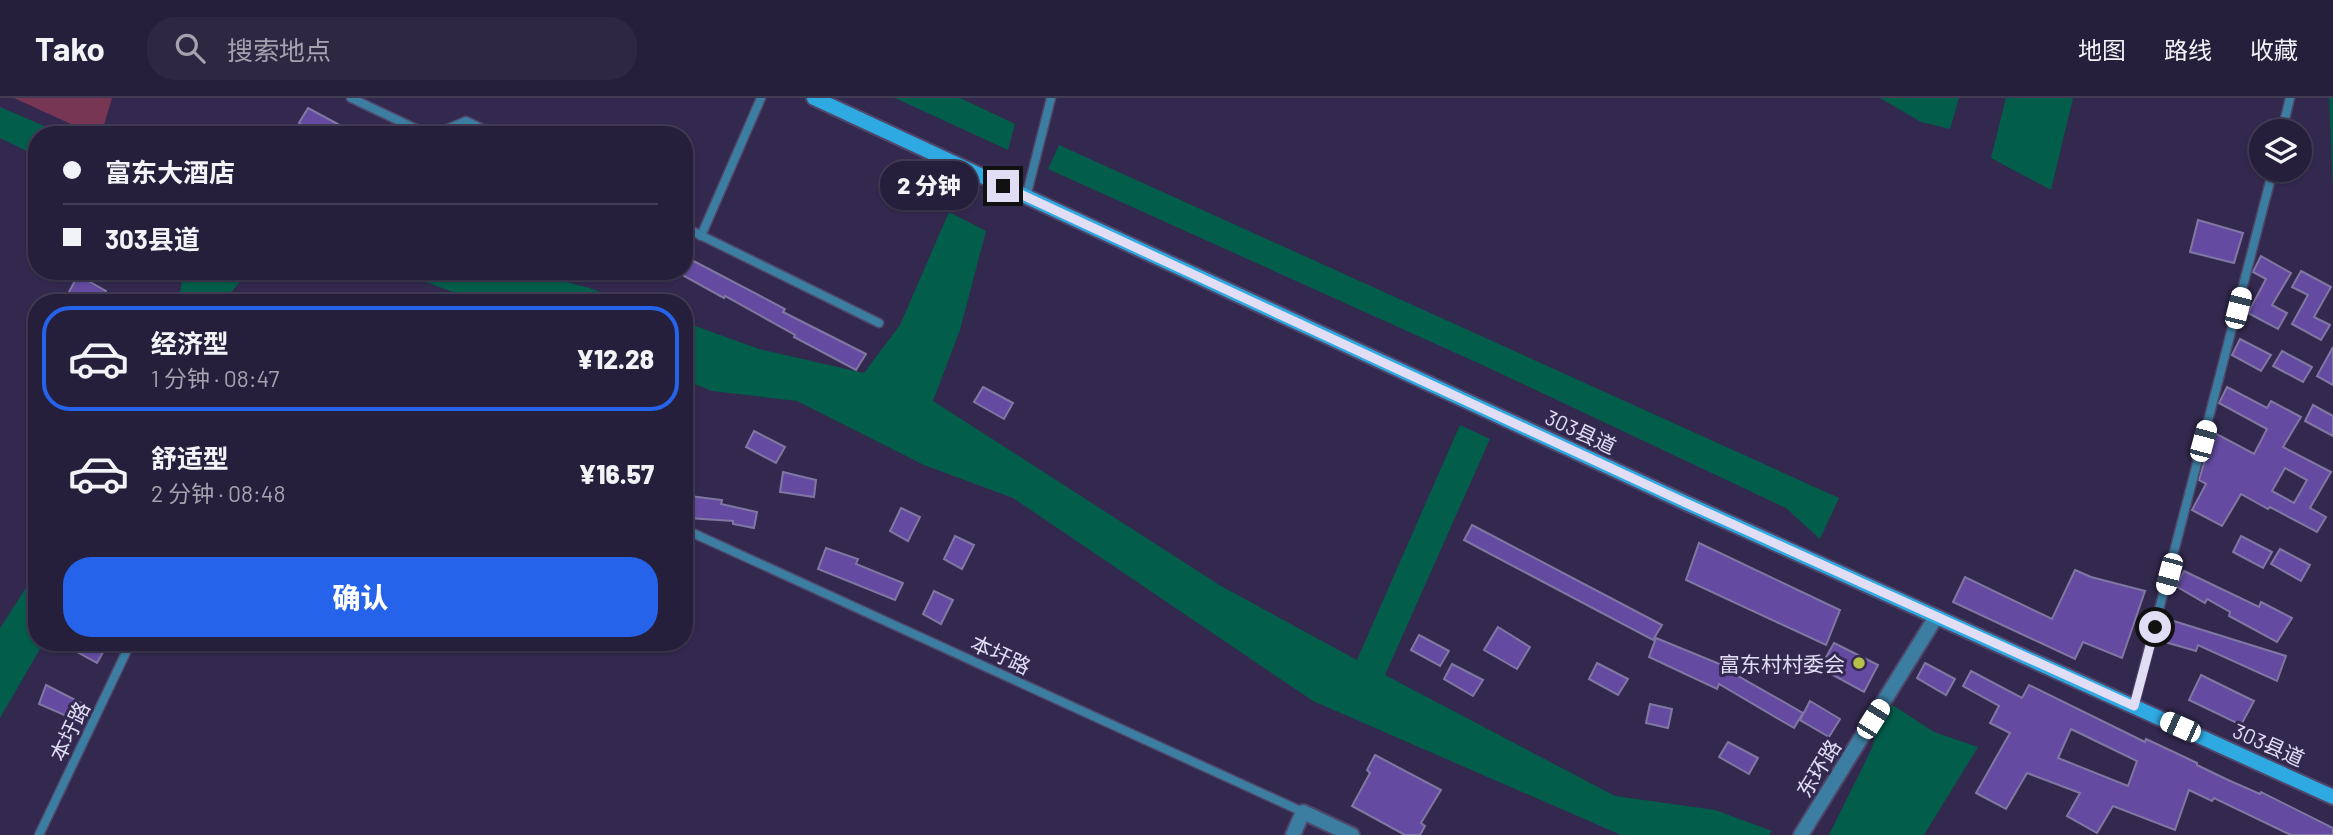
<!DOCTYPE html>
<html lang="zh">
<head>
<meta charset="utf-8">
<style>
	:root { --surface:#261f3b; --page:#2e2742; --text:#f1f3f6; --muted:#a4a2af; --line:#423d55; --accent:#2563eb }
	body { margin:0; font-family:Barlow,"Noto Sans SC",sans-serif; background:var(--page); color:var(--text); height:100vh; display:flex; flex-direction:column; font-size:26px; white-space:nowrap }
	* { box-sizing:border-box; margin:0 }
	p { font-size:23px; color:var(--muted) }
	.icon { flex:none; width:38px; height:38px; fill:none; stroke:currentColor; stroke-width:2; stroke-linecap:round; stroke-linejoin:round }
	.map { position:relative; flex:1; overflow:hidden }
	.sheet { position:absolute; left:28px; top:196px; width:665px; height:357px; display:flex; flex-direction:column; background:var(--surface); border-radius:28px; box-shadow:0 2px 5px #0004,0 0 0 2px var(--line) }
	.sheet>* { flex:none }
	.banner { position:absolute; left:28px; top:28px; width:665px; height:154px; border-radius:28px; box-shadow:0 2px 5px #0004,0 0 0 2px var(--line); display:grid; align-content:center; height:154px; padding:0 35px; background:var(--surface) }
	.fabs { position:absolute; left:2249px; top:21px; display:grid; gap:14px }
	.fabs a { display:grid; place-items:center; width:63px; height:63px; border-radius:50%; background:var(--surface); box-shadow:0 2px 5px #0004,0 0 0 2px var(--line); font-size:35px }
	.end { position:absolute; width:32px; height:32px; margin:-16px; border:9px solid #e1ddf5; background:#111; box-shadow:0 0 0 4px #111 }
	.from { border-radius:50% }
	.bubble { position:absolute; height:49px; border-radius:24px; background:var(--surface); box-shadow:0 2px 5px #0004,0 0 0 2px var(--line); font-size:23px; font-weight:800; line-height:49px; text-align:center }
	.car { position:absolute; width:21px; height:42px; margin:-21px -10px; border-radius:9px; box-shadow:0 0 5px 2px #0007; background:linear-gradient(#fff 24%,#345 0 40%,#fff 0 76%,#345 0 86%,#fff 0) }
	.banner b { display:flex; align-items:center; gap:24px; height:66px; font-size:26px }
	.banner b+b { border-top:2px solid var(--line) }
	.banner i { width:18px; height:18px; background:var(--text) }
	ul { padding:12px 0 0; list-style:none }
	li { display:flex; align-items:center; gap:21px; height:105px; margin:0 14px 10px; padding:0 21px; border:4px solid transparent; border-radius:28px }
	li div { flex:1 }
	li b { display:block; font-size:26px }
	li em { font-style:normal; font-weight:800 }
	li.selected { border-color:var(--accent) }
	li>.icon { width:63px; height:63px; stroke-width:1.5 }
	.action { display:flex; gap:14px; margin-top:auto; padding:14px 35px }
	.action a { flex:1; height:80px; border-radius:28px; background:var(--accent); color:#fff; font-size:28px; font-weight:800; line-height:80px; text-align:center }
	header { display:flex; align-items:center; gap:42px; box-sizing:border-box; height:98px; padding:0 35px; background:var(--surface); border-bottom:2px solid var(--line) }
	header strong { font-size:33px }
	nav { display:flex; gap:38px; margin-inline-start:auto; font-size:24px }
	.search { width:490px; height:63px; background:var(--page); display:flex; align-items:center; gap:18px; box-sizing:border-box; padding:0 24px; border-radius:28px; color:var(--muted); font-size:26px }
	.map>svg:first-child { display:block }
</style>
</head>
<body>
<header>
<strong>Tako</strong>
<div class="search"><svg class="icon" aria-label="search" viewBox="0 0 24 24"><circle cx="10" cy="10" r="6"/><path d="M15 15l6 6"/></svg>搜索地点</div>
<nav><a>地图</a><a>路线</a><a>收藏</a></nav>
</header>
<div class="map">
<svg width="2333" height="737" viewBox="0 0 2333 737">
	<rect width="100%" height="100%" fill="#33294f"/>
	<!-- green -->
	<polygon fill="#773653" points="14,0 112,0 101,37 95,37"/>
	<!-- water -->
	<g fill="#035d4b">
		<polygon points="895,0 960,0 1015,26 1008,52"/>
		<polygon points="1880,0 1959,0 1950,31 1921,24"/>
		<polygon points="2006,0 2073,0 2051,92 1991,60"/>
		<polygon points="2329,0 2333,0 2333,91"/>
		<polygon points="0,9 65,37 37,37 37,58 0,40"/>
		<polygon points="1059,47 1839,400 1820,441 1786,410 1489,270 1048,71"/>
		<polygon points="949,114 986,133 960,232 933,303 1221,488 1357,562 1460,327 1490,341 1385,577 1615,698 1715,712 1772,733 1769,737 1621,737 1313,603 1013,400 924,367 797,303 712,293 684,282 684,224 759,251 864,275 900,227"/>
		<polygon points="183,173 249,173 222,205 174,205 181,191"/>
		<polygon points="353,173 525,173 589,190 630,205 483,205 426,184"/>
		<polygon points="37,473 37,544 44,544 0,620 0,530"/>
		<polygon points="1885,602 1934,634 1978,649 1924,737 1829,737 1872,650"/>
	</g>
	<!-- building -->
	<g fill="#644ba1" stroke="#8077a3" stroke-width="2" fill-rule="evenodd">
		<polygon points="308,10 358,37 320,37 299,25"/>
		<polygon points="2198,122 2243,135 2234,165 2190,154"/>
		<polygon points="684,158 785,211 783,214 866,256 856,272 794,239 795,237 725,198 724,200 684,178"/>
		<polygon points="2261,158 2291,175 2272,207 2287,215 2278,231 2248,215 2266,181 2253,174"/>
		<polygon points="2301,173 2331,189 2314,219 2330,227 2321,242 2292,226 2308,197 2292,189"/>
		<polygon points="78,177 106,193 99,205 89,205 69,194"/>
		<polygon points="2240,241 2271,257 2261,273 2232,257"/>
		<polygon points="2333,249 2333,287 2317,278"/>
		<polygon points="2282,253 2312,269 2303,284 2273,268"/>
		<polygon points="983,289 1013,305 1004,321 974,304"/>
		<path d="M2227,289L2267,310L2271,303L2301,319L2283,349L2331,374L2310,410L2326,419L2317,434L2270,409L2268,411L2241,396L2222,428L2192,412L2206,386L2199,382L2204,365L2211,353L2207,351L2209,346L2215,335L2254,356L2267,331L2219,305ZM2285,370L2307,382L2294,405L2272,393Z"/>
		<polygon points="2313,307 2333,318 2333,338 2305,323"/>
		<polygon points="754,333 785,349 776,365 746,349"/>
		<polygon points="783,374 816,382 814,399 780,394"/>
		<polygon points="690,398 722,402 721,406 757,414 754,430 733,426 733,423 688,420"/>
		<polygon points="901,410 920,419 908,443 890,433"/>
		<polygon points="1472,427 1662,527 1653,542 1464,442"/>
		<polygon points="955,438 974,447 962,471 944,461"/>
		<polygon points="2241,438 2272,454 2263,470 2233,454"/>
		<polygon points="1699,445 1840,512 1826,547 1686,482"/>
		<polygon points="826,450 858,461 856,466 903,485 895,502 818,471"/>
		<polygon points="2280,451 2310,467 2301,483 2271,466"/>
		<polygon points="2075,472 2091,479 2145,493 2122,560 2083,544 2075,561 1953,504 1965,479 2052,521"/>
		<polygon points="2184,473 2259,509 2261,504 2292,520 2277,544 2229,518 2230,514 2207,501 2205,505 2176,488"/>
		<polygon points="934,493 953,502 941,526 923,516"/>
		<polygon points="2164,520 2286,558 2277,583 2198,547 2196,553 2158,542"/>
		<polygon points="1498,529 1530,549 1517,571 1484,552"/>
		<polygon points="1419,537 1449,553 1440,568 1411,552"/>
		<polygon points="1656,540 1727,569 1726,571 1803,615 1794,630 1719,586 1717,591 1649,559"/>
		<polygon points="59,544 97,544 106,549 97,565"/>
		<polygon points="1834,545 1878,567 1864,594 1820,570"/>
		<polygon points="1597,565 1628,581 1618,597 1589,581"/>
		<polygon points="1925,565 1955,581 1946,597 1917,580"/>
		<polygon points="1452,566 1483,582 1473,598 1444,581"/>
		<path d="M1971,573L2022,600L2029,587L2145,644L2146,641L2197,665V667L2228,682L2260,696L2261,694L2333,730V737H2291L2214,700L2212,703L2189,692L2175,732L2113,708L2097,735L2067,718L2080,695L2027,675L2006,711L1976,695L2010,635L1990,625L1999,608L1963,588ZM2071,631L2137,663L2128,688L2058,660Z"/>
		<polygon points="2201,577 2254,603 2241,627 2189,602"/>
		<polygon points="46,587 85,607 78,623 39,606"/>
		<polygon points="1810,603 1840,621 1829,639 1800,622"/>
		<polygon points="1650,606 1672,611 1668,630 1646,625"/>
		<polygon points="1728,644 1758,660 1749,676 1719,659"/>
		<polygon points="1375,657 1441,692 1421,725 1425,728 1420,737 1405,737 1352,708 1370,675 1367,672"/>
	</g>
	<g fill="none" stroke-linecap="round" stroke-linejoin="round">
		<!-- service casing -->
		<g stroke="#4f466a" stroke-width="11">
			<g id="service">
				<polyline points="351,0 429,37"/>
				<polyline points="2282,33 2290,0"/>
				<polyline points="433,37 466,23 496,37"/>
				<polyline points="1026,99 1051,0"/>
				<polyline points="684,129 879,225"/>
				<polyline points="701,138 761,0"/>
				<polyline points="684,431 1303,714"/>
				<polyline points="2134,608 2273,72"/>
				<polyline points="39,737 131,544"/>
			</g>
		</g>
		<!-- minor casing -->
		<g stroke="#4f466a" stroke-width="18">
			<g id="minor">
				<polyline points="1293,737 1303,714 1352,737"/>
				<polyline points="1801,737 1936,519"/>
			</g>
		</g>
		<!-- secondary casing -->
		<g stroke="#4f466a" stroke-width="18">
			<polyline id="secondary" points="814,0 1686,405 2333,699"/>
		</g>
		<!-- service -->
		<use href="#service" stroke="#3b7ea1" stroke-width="8"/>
		<!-- minor -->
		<use href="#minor" stroke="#3b7ea1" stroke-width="14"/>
		<!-- secondary -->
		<use href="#secondary" stroke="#2fa9e2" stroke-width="14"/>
	</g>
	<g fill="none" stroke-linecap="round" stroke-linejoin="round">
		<!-- route -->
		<polyline stroke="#e1ddf5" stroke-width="9" points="1003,88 1686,405 2134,608 2155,529"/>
	</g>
	<!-- markers -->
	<circle fill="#b7c148" stroke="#33294f" stroke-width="2.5" cx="1859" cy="565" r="7"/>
	<g text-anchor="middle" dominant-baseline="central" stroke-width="6" stroke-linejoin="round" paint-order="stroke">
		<!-- street labels -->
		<g font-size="21" fill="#e1ddf5" stroke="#33294f">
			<text transform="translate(1581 333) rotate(25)">303县道</text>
			<text transform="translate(1001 556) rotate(25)">本圩路</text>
			<text transform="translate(69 633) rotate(-64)">本圩路</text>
			<text transform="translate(2269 646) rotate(24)">303县道</text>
			<text transform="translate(1818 670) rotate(-58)">东环路</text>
		</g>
		<!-- poi labels -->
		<g font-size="21" fill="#e1ddf5" stroke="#33294f" text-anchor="end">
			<text x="1845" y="565">富东村村委会</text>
		</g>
	</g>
</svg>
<div class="fabs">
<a><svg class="icon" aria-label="layers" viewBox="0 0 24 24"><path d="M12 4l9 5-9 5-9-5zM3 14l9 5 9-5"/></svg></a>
</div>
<i class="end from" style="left:2155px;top:529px"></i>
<i class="end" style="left:1003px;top:88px"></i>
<div class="bubble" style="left:880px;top:63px;width:98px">2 分钟</div>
<i class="car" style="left:2238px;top:210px;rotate:14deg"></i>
<i class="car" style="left:2203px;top:343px;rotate:15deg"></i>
<i class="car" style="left:2169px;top:476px;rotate:195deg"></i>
<i class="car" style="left:1873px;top:621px;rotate:32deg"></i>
<i class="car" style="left:2180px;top:629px;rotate:294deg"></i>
<div class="banner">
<b><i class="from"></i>富东大酒店</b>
<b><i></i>303县道</b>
</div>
<section class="sheet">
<ul>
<li class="selected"><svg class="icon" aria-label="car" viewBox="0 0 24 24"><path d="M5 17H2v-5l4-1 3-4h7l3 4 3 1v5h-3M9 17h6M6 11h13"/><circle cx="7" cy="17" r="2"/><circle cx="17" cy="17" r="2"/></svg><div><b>经济型</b><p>1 分钟 · 08:47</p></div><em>¥12.28</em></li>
<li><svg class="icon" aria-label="car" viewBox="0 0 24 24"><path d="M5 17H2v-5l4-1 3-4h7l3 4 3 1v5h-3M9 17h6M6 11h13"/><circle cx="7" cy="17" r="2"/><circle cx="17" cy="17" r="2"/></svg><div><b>舒适型</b><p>2 分钟 · 08:48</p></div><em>¥16.57</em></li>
</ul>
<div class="action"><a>确认</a></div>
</section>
</div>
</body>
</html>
